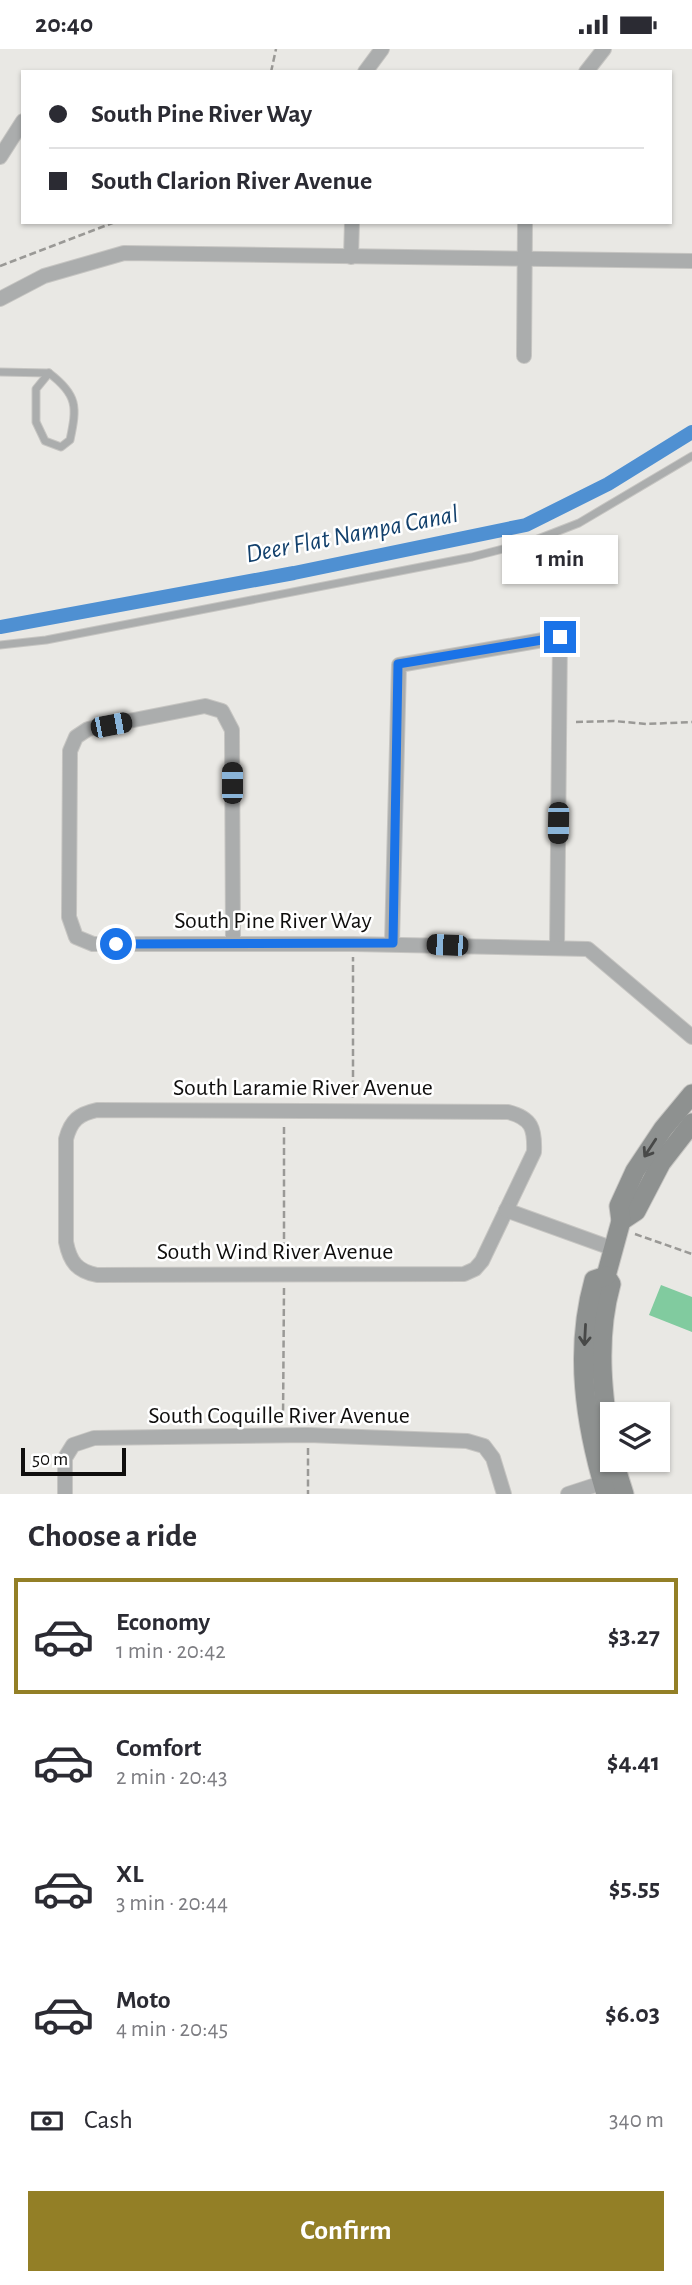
<!DOCTYPE html>
<html lang="en">
<head>
<meta charset="utf-8">
<style>
	:root { --surface:#fff; --page:#f2f2f3; --text:#2b2b33; --muted:#7c7c81; --line:#e1e1e2; --accent:#937f26 }
	body { margin:0; font-family:"Alegreya Sans",sans-serif; background:var(--page); color:var(--text); height:100vh; display:flex; flex-direction:column; font-size:26px; white-space:nowrap }
	* { box-sizing:border-box; margin:0 }
	p { font-size:23px; color:var(--muted) }
	.icon { flex:none; width:38px; height:38px; fill:none; stroke:currentColor; stroke-width:2; stroke-linecap:round; stroke-linejoin:round }
	.map { position:relative; height:1445px; overflow:hidden }
	.side { display:flex; flex-direction:column; background:var(--surface); flex:1 }
	.side>* { flex:none }
	.banner { position:absolute; left:21px; top:21px; width:651px; height:154px; border-radius:0px; box-shadow:0 2px 5px #0004; display:grid; align-content:center; height:154px; padding:0 28px; background:var(--surface) }
	.tools { position:absolute; left:600px; top:1353px; display:grid; gap:14px }
	.tools a { display:grid; place-items:center; width:70px; height:70px; border-radius:0px; background:var(--surface); box-shadow:0 2px 5px #0004; font-size:35px }
	.scale { position:absolute; left:21px; bottom:18px; width:105px; box-sizing:border-box; padding-left:7px; border:4px solid #0f0e0d; border-top:0; font-size:19px; line-height:24px; white-space:nowrap; color:#0f0e0d; -webkit-text-stroke:5px #fff; paint-order:stroke }
	.end { position:absolute; width:32px; height:32px; margin:-16px; border:9px solid #1a73e8; background:#fff; box-shadow:0 0 0 4px #fff }
	.from { border-radius:50% }
	.bubble { position:absolute; height:49px; border-radius:0px; background:var(--surface); box-shadow:0 2px 5px #0004; font-size:23px; font-weight:700; line-height:49px; text-align:center }
	.car { position:absolute; width:21px; height:42px; margin:-21px -10px; border-radius:9px; box-shadow:0 0 5px 2px #0007; background:linear-gradient(#222 24%,#8ab4d8 0 40%,#222 0 76%,#8ab4d8 0 86%,#222 0) }
	.banner b { display:flex; align-items:center; gap:24px; height:66px; font-size:26px }
	.banner b+b { border-top:2px solid var(--line) }
	.banner i { width:18px; height:18px; background:var(--text) }
	ul { padding:0; list-style:none }
	li { display:flex; align-items:center; gap:21px; height:116px; margin:0 14px 10px; padding:0 14px; border:4px solid transparent; border-radius:0px }
	li div { flex:1 }
	li b { display:block; font-size:26px }
	li em { font-style:normal; font-weight:700 }
	li.selected { border-color:var(--accent) }
	li>.icon { width:63px; height:63px; stroke-width:1.5 }
	h2 { padding:0 28px; font-size:32px; line-height:84px }
	.pay { display:flex; align-items:center; gap:18px; height:77px; padding:0 28px; font-size:26px }
	.pay p { margin-inline-start:auto }
	.primary-button { display:flex; gap:14px; margin-top:auto; padding:14px 28px }
	.primary-button a { flex:1; height:80px; border-radius:0px; background:var(--accent); color:#fff; font-size:28px; font-weight:700; line-height:80px; text-align:center }
	.status { display:flex; justify-content:space-between; align-items:center; height:49px; padding:0 35px; background:var(--surface); direction:ltr }
	.status svg { height:19px; fill:currentColor }
	.map>svg:first-child { display:block }
</style>
</head>
<body>
<div class="status"><b>20:40</b><svg viewBox="0 0 49 12"><path d="M0 12V9h3v3zM5 12V6h3v6zM10 12V3h3v9zM15 12V0h3v12zM26 1h20v11H26zM47 4h2v5h-2z"/></svg></div>
<div class="map">
<svg width="692" height="1445" viewBox="0 0 692 1445">
	<rect width="100%" height="100%" fill="#e9e8e4"/>
	<!-- green -->
	<polygon fill="#81cb9f" points="661,1236 692,1248 692,1283 649,1266"/>
	<g fill="none" stroke-linecap="round" stroke-linejoin="round">
		<!-- canal -->
		<polyline stroke="#4f90d2" stroke-width="14" points="0,578 294,524 526,476 608,435 692,383"/>
		<!-- lane casing -->
		<g stroke="#c6c5c2" stroke-width="9">
			<g id="lane">
				<polyline points="0,323 49,324"/>
				<path d="M49,324C78,346 77,358 70,391L61,398L45,392L36,373V340Z"/>
				<polyline points="0,596 46,591 472,508 530,493 579,474 692,407"/>
			</g>
		</g>
		<!-- street casing -->
		<g stroke="#c6c5c2" stroke-width="16">
			<g id="street">
				<polyline points="365,23 382,0"/>
				<polyline points="586,23 604,0"/>
				<polyline points="0,108 23,72"/>
				<polyline points="351,208 352,173"/>
				<polyline points="0,250 44,227 124,204 692,212"/>
				<polyline points="524,307 525,173"/>
				<polyline points="392,894 399,616 560,588 557,899"/>
				<polyline points="233,895 232,681 222,662 205,657 88,680 76,688 70,702 69,868 76,888 93,895 353,895 588,900 692,988"/>
				<path d="M97,1061L508,1063C532,1069 535,1080 534,1103L482,1212L475,1220L464,1225L97,1226C77,1222 70,1213 66,1193V1090C71,1071 79,1065 97,1061Z"/>
				<polyline points="506,1161 614,1200"/>
				<polyline points="65,1445 65,1409 73,1396 94,1389 308,1386 467,1392 484,1397 493,1409 504,1445"/>
				<polyline points="568,1445 611,1431"/>
			</g>
		</g>
		<!-- secondary casing -->
		<g stroke="#c6c5c2" stroke-width="21">
			<g id="secondary">
				<polyline points="621,1172 636,1162 661,1114 692,1074"/>
				<path d="M612,1407C603,1350 595,1292 611,1235L606,1227L621,1172L619,1157L635,1122L663,1080L692,1045"/>
				<polyline points="613,1410 624,1445"/>
				<path d="M606,1445C585,1375 574,1302 594,1231L606,1227"/>
			</g>
		</g>
		<!-- path -->
		<g stroke="#9a9996" stroke-width="2.5" stroke-dasharray="7 3.5" stroke-linecap="butt">
			<polyline points="271,23 276,0"/>
			<polyline points="0,217 115,173"/>
			<polyline points="576,673 614,672 646,675 692,673"/>
			<polyline points="353,1049 353,908"/>
			<polyline points="635,1185 692,1205"/>
			<polyline points="284,1211 284,1075"/>
			<polyline points="283,1372 284,1239"/>
			<polyline points="308,1399 308,1445"/>
		</g>
		<!-- lane -->
		<use href="#lane" stroke="#abadad" stroke-width="7"/>
		<!-- street -->
		<use href="#street" stroke="#abadad" stroke-width="14"/>
		<!-- secondary -->
		<use href="#secondary" stroke="#8e9190" stroke-width="19"/>
	</g>
	<!-- one-way arrows -->
	<defs><path id="oneway-shaft" d="M-6 0H5M1.5-3L5.5 0L1.5 3" fill="none" stroke-width="1.6" stroke-linecap="round" stroke-linejoin="round" transform="scale(1.75)"/></defs>
	<g stroke="#484948">
		<use href="#oneway-shaft" transform="translate(650 1099) rotate(123)"/>
		<use href="#oneway-shaft" transform="translate(585 1286) rotate(93)"/>
	</g>
	<g fill="none" stroke-linecap="round" stroke-linejoin="round">
		<!-- route -->
		<polyline stroke="#1a73e8" stroke-width="9" points="116,895 393,894 398,615 560,588"/>
	</g>
	<g text-anchor="middle" dominant-baseline="central" stroke-width="5" stroke-linejoin="round" paint-order="stroke">
		<!-- street labels -->
		<g font-size="24" fill="#0f0e0d" stroke="#fff">
			<text x="273" y="872">South Pine River Way</text>
			<text x="303" y="1039">South Laramie River Avenue</text>
			<text x="275" y="1203">South Wind River Avenue</text>
			<text x="279" y="1367">South Coquille River Avenue</text>
		</g>
		<!-- water labels -->
		<g font-size="26" font-style="italic" fill="#12406c" stroke="#fff">
			<text transform="translate(352 485) rotate(-11)">Deer Flat Nampa Canal</text>
		</g>
	</g>
</svg>
<div class="tools">
<a><svg class="icon" aria-label="layers" viewBox="0 0 24 24"><path d="M12 4l9 5-9 5-9-5zM3 14l9 5 9-5"/></svg></a>
</div>
<div class="scale">50 m</div>
<i class="end from" style="left:116px;top:895px"></i>
<i class="end" style="left:560px;top:588px"></i>
<div class="bubble" style="left:502px;top:486px;width:116px">1 min</div>
<i class="car" style="left:111px;top:676px;rotate:79deg"></i>
<i class="car" style="left:232px;top:734px;rotate:0deg"></i>
<i class="car" style="left:558px;top:774px;rotate:181deg"></i>
<i class="car" style="left:447px;top:896px;rotate:272deg"></i>
<div class="banner">
<b><i class="from"></i>South Pine River Way</b>
<b><i></i>South Clarion River Avenue</b>
</div>
</div>
<section class="side">
<h2>Choose a ride</h2>
<ul>
<li class="selected"><svg class="icon" aria-label="car" viewBox="0 0 24 24"><path d="M5 17H2v-5l4-1 3-4h7l3 4 3 1v5h-3M9 17h6M6 11h13"/><circle cx="7" cy="17" r="2"/><circle cx="17" cy="17" r="2"/></svg><div><b>Economy</b><p>1 min · 20:42</p></div><em>$3.27</em></li>
<li><svg class="icon" aria-label="car" viewBox="0 0 24 24"><path d="M5 17H2v-5l4-1 3-4h7l3 4 3 1v5h-3M9 17h6M6 11h13"/><circle cx="7" cy="17" r="2"/><circle cx="17" cy="17" r="2"/></svg><div><b>Comfort</b><p>2 min · 20:43</p></div><em>$4.41</em></li>
<li><svg class="icon" aria-label="car" viewBox="0 0 24 24"><path d="M5 17H2v-5l4-1 3-4h7l3 4 3 1v5h-3M9 17h6M6 11h13"/><circle cx="7" cy="17" r="2"/><circle cx="17" cy="17" r="2"/></svg><div><b>XL</b><p>3 min · 20:44</p></div><em>$5.55</em></li>
<li><svg class="icon" aria-label="car" viewBox="0 0 24 24"><path d="M5 17H2v-5l4-1 3-4h7l3 4 3 1v5h-3M9 17h6M6 11h13"/><circle cx="7" cy="17" r="2"/><circle cx="17" cy="17" r="2"/></svg><div><b>Moto</b><p>4 min · 20:45</p></div><em>$6.03</em></li>
</ul>
<div class="pay"><svg class="icon" aria-label="cash" viewBox="0 0 24 24"><path d="M3 7h18v10H3z"/><circle cx="12" cy="12" r="2"/></svg>Cash<p>340 m</p></div>
<div class="primary-button"><a>Confirm</a></div>
</section>
</body>
</html>
